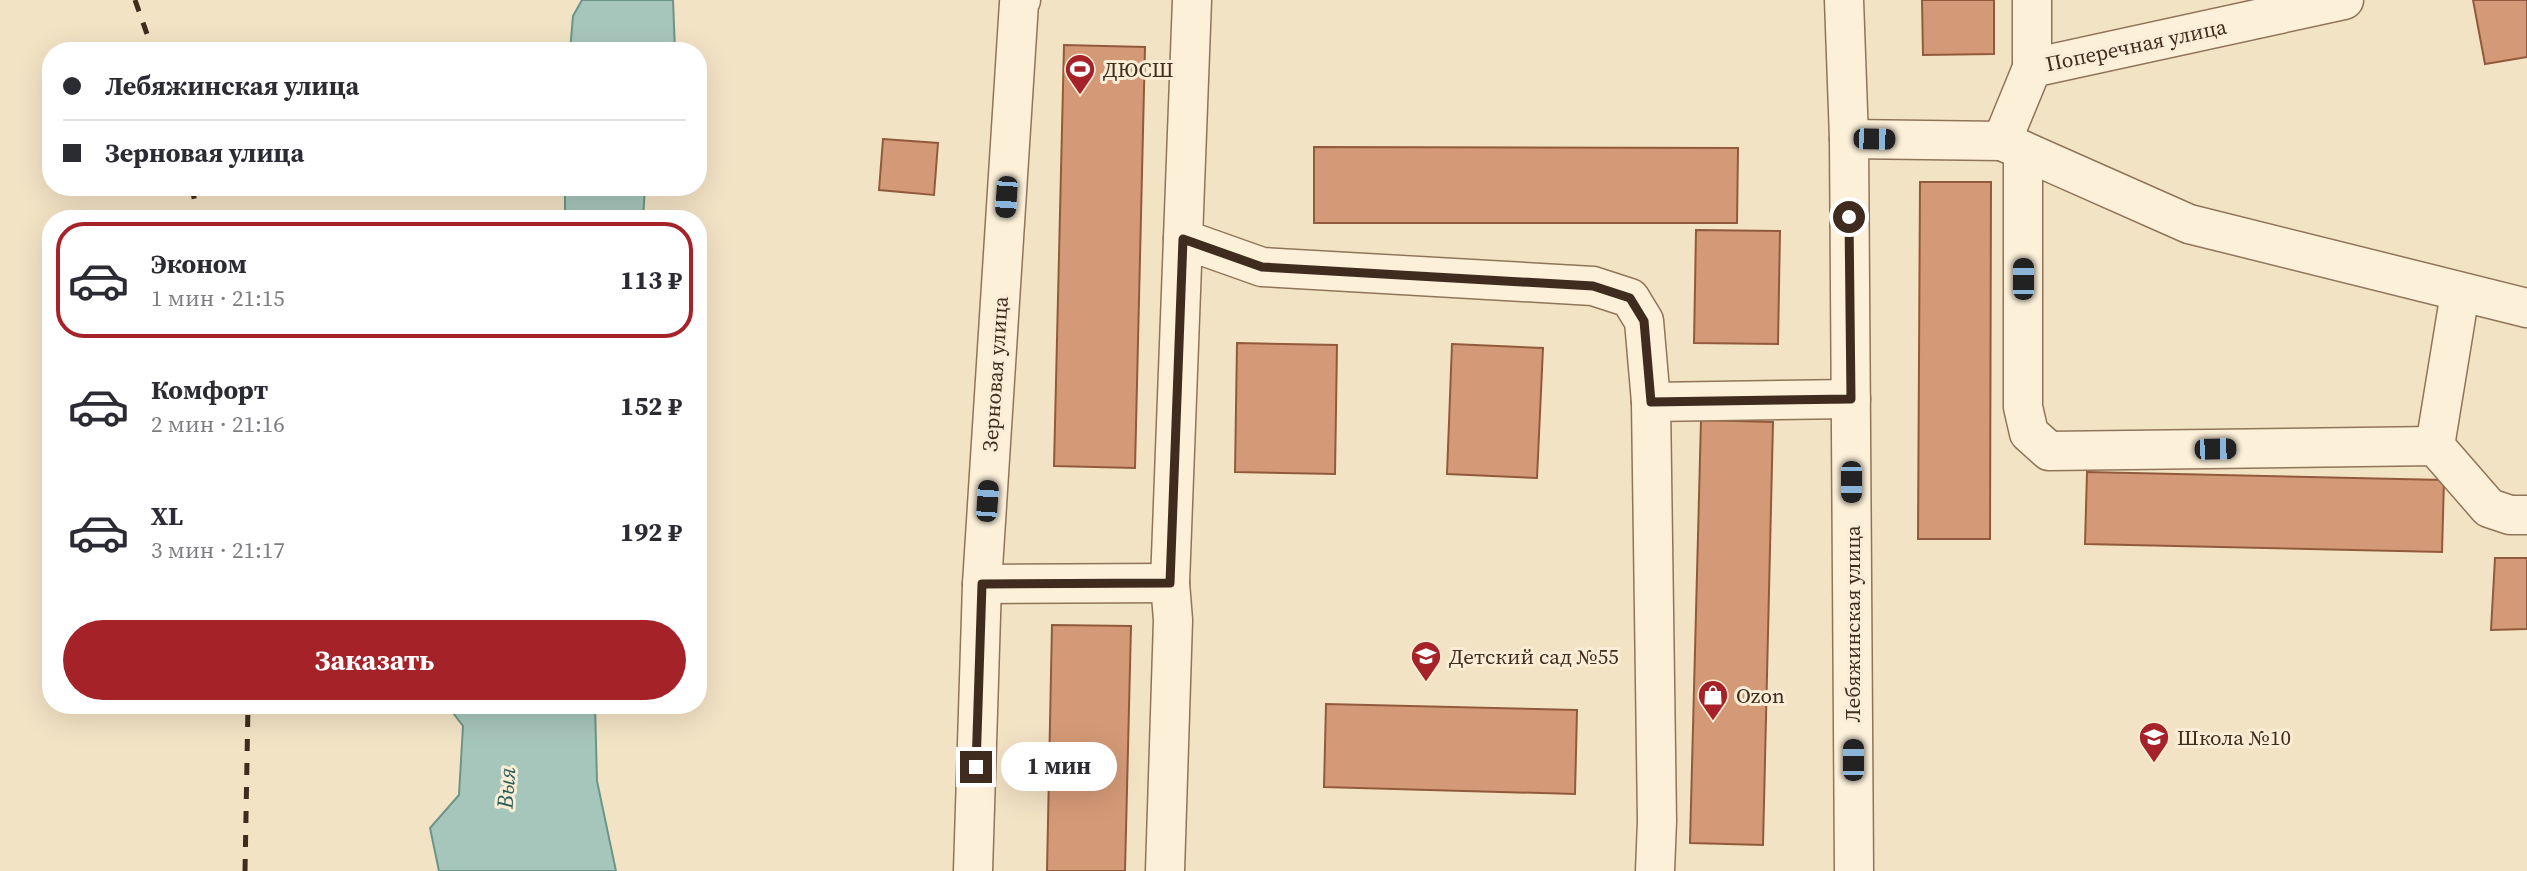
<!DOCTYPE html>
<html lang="ru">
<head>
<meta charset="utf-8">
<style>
	:root { --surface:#fff; --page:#f2f2f3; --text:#2b2b33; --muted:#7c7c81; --line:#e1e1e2; --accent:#a52229 }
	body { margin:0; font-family:"Source Serif 4",serif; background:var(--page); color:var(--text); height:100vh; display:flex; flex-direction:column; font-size:26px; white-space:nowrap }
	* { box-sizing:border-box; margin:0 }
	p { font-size:23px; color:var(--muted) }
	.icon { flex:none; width:38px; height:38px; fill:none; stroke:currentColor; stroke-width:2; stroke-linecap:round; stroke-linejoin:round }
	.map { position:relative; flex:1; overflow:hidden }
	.panel { position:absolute; left:42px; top:210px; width:665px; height:504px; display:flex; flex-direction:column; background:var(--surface); border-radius:28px; box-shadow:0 7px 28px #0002 }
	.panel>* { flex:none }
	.top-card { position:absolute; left:42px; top:42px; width:665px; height:154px; border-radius:28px; box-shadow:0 7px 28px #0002; display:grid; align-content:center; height:154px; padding:0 21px; background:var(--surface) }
	.end { position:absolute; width:32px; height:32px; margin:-16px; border:9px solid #3f2c1e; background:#fff; box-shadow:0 0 0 4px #fff }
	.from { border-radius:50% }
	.bubble { position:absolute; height:49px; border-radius:24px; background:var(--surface); box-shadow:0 7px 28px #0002; font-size:23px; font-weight:700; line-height:49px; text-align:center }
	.car { position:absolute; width:21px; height:42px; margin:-21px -10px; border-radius:9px; box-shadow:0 0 5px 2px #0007; background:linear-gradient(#222 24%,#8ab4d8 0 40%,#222 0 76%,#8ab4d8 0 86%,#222 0) }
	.top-card b { display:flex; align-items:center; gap:24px; height:66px; font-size:26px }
	.top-card b+b { border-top:2px solid var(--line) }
	.top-card i { width:18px; height:18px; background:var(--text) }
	ul { padding:12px 0 0; list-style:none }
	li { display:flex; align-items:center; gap:21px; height:116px; margin:0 14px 10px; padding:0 7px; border:4px solid transparent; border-radius:28px }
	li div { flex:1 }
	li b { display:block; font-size:26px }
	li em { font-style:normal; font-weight:700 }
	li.selected { border-color:var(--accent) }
	li>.icon { width:63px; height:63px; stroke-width:1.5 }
	.primary-button { display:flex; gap:14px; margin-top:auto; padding:14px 21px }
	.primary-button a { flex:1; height:80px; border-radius:42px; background:var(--accent); color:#fff; font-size:28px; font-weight:700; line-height:80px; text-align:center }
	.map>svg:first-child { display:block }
</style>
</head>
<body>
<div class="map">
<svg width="2527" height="871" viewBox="0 0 2527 871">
	<rect width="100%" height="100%" fill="#f3e3c5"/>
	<!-- water -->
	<g fill="#a7c6bb" stroke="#6c9589" stroke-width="2">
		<polygon points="582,0 673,0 675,51 570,51 573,16"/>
		<polygon points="565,187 645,187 643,219 565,219"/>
		<polygon points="447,705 595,705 597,781 616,871 439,871 430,828 459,795 463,726"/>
	</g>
	<!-- building -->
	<g fill="#d49a77" stroke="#925a3c" stroke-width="2">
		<polygon points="1922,0 1994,0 1994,54 1923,55"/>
		<polygon points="2473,0 2527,0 2527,57 2485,64"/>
		<polygon points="1064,45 1145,47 1135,468 1054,466"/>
		<polygon points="883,139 938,143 934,195 879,190"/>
		<polygon points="1314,147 1738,148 1737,223 1314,223"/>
		<polygon points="1920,182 1991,182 1990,539 1918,539"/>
		<polygon points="1696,230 1780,231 1778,344 1694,343"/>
		<polygon points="1237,343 1337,345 1335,474 1235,472"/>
		<polygon points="1452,344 1543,348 1537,478 1447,474"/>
		<polygon points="1701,420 1773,422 1763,845 1690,843"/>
		<polygon points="2087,472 2444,480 2442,552 2085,544"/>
		<polygon points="2495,558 2527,558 2527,629 2491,630"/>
		<polygon points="1052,625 1131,626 1125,871 1047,871"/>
		<polygon points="1326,704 1577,710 1575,794 1324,787"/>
	</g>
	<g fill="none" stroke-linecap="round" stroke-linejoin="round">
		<!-- minor casing -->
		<g stroke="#907459" stroke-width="41">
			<g id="minor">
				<polyline points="1844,0 1849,139 1854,871"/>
				<polyline points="2032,68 2032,0"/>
				<polyline points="1849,139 2002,141 2032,68 2344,0"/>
				<polyline points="2004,142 2189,224 2527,308"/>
				<polyline points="2023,151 2023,407 2029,433 2049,451 2435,446 2489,508 2510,515 2527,515"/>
				<polyline points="1183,239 1262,267 1593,286 1630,298 1644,321 1651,402 1657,821 1655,871"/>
				<polyline points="1651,402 1851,399"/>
				<polyline points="2435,446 2460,293"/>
				<polyline points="982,584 1170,583"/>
				<polyline points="973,871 982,584 1019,3 1021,0"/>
				<polyline points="1165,871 1173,620 1170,583 1192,0"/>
			</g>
		</g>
		<!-- minor -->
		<use href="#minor" stroke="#fcf0d9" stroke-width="38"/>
		<!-- rail -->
		<g stroke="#3f2c1e" stroke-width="5" stroke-dasharray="12 12" stroke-linecap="butt">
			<polyline points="135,0 153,51"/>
			<polyline points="192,187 198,219"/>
			<polyline points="245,871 248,705"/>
		</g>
	</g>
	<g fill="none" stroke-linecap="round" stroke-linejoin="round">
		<!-- route -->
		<polyline stroke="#3f2c1e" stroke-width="9" points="976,767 982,584 1170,583 1183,239 1262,267 1593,286 1630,298 1644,321 1651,402 1851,399 1849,217"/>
	</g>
	<!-- icons -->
	<defs>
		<g id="stadium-pin" transform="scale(1.575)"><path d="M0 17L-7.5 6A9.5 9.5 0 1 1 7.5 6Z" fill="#a52229" stroke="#f9edd5"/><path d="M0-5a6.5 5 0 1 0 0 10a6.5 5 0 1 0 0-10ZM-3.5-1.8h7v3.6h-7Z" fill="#fff"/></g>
		<g id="school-pin" transform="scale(1.575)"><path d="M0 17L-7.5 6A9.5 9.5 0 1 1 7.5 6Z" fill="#a52229" stroke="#f9edd5"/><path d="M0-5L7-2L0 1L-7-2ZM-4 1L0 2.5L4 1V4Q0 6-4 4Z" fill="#fff"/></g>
		<g id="shop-pin" transform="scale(1.575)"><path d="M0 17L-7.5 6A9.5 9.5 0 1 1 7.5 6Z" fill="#a52229" stroke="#f9edd5"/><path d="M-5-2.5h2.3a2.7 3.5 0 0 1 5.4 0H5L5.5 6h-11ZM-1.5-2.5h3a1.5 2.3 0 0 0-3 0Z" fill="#fff"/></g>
	</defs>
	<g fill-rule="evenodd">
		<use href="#stadium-pin" x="1080" y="69"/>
		<use href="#school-pin" x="1426" y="656"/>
		<use href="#shop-pin" x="1713" y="695"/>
		<use href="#school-pin" x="2154" y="737"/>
	</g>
	<g text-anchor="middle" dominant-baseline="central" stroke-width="6" stroke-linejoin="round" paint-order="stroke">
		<!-- street labels -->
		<g font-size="21" fill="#3f2c1e" stroke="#f9edd5">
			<text transform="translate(2136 45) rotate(-12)">Поперечная улица</text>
			<text transform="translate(995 374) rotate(-86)">Зерновая улица</text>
			<text transform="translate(1852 624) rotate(-90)">Лебяжинская улица</text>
		</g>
		<!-- poi labels -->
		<g font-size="21" fill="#3f2c1e" stroke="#f9edd5" text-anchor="start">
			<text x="1103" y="69">ДЮСШ</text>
			<text x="1449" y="656">Детский сад №55</text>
			<text x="1736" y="695">Ozon</text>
			<text x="2177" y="737">Школа №10</text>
		</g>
		<!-- water labels -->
		<g font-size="23" font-style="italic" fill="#2c605a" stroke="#f9edd5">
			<text transform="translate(506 788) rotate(-86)">Выя</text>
		</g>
	</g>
</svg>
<i class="end from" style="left:1849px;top:217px"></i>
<i class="end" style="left:976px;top:767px"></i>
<div class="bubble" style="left:1001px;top:742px;width:116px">1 мин</div>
<i class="car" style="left:1874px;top:139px;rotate:91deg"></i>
<i class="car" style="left:1006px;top:197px;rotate:184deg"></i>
<i class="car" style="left:2023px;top:279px;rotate:0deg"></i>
<i class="car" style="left:2215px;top:449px;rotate:89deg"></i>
<i class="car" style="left:1851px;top:482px;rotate:180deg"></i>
<i class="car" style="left:987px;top:501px;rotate:4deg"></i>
<i class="car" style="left:1853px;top:760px;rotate:0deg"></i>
<div class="top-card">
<b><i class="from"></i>Лебяжинская улица</b>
<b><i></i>Зерновая улица</b>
</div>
<section class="panel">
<ul>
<li class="selected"><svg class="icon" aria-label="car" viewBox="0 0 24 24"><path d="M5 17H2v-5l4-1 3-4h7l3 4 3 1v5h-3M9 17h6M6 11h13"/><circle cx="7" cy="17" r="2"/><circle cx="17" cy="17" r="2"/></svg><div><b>Эконом</b><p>1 мин · 21:15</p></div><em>113 ₽</em></li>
<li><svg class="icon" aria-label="car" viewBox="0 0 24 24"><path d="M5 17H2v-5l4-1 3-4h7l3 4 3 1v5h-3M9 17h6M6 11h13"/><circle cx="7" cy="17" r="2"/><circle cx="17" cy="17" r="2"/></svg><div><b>Комфорт</b><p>2 мин · 21:16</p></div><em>152 ₽</em></li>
<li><svg class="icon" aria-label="car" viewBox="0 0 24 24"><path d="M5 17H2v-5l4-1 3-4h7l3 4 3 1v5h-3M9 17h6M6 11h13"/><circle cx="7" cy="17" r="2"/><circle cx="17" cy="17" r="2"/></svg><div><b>XL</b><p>3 мин · 21:17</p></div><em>192 ₽</em></li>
</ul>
<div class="primary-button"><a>Заказать</a></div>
</section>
</div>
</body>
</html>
